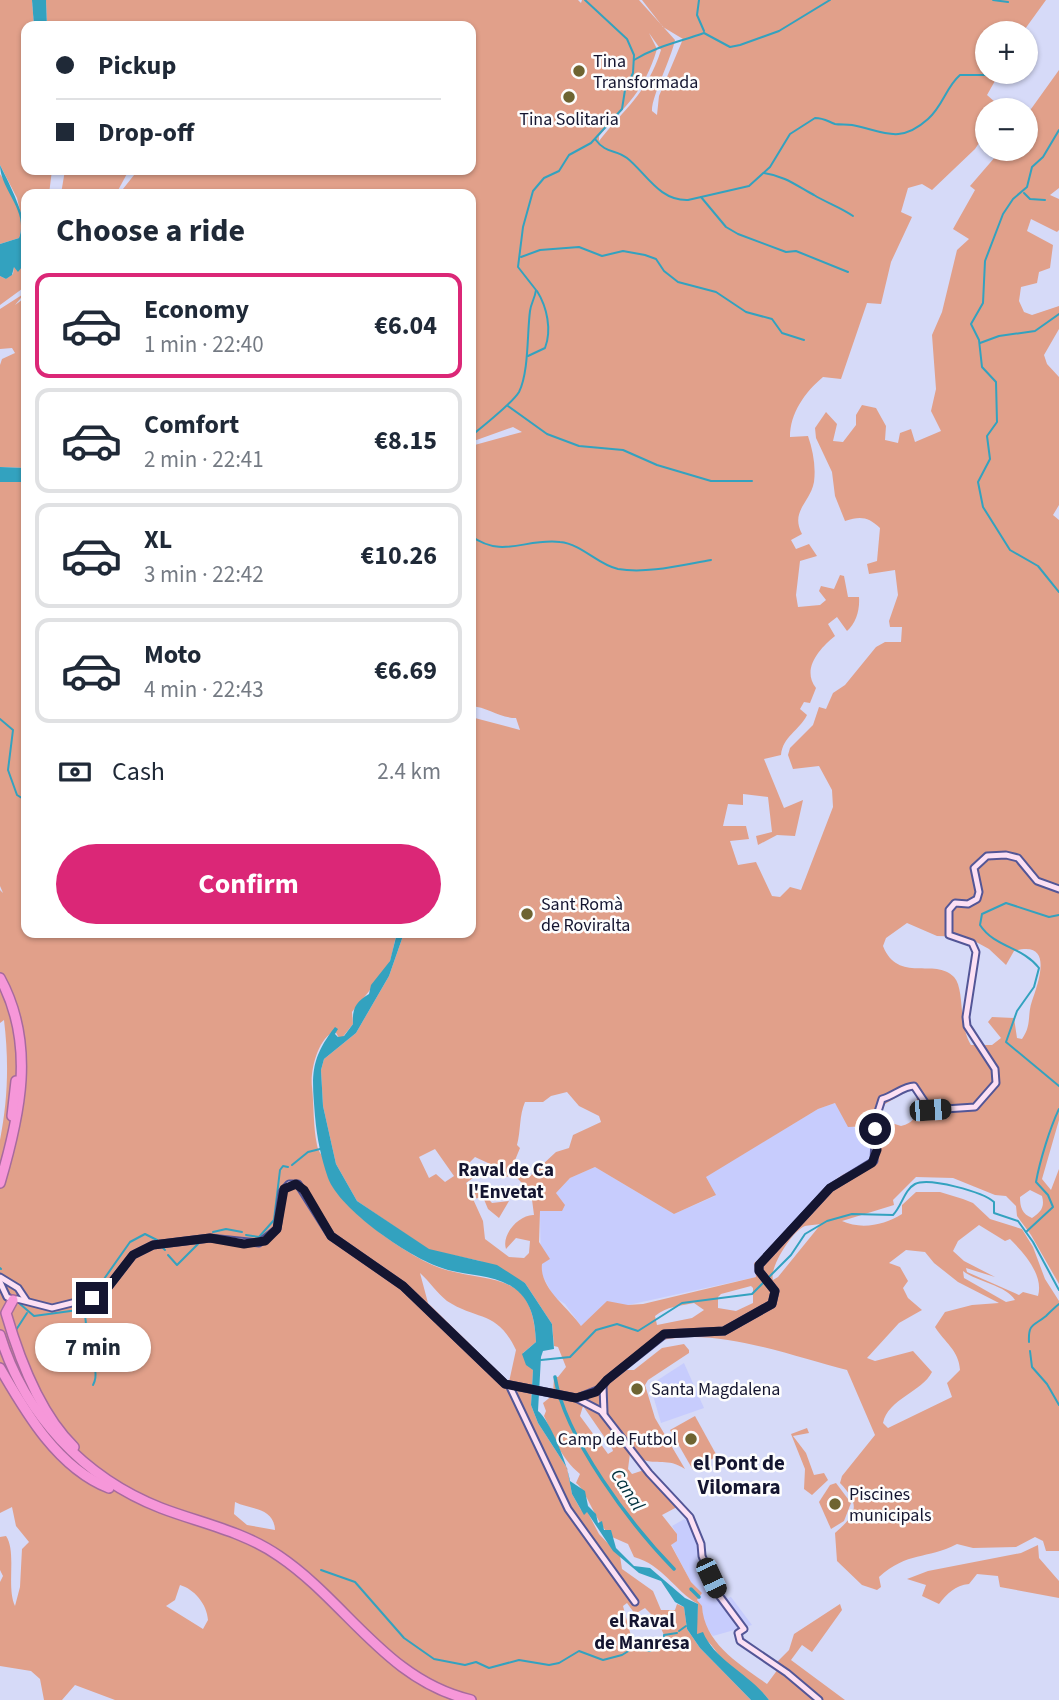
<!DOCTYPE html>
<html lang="en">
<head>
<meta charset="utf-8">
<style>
	:root { --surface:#fff; --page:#f6f6f7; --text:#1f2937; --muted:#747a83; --line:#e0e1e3; --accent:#db2777 }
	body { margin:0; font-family:"Source Sans 3",sans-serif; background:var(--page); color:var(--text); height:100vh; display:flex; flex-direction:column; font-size:26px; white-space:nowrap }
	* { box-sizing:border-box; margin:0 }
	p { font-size:23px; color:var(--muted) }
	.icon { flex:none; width:38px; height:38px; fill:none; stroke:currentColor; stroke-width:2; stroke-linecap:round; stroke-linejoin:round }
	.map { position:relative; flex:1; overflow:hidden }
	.side { position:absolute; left:21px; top:189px; width:455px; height:749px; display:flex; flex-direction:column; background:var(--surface); border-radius:14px; box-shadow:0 2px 5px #0004 }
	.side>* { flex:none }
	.top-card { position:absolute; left:21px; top:21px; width:455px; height:154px; border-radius:14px; box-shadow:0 2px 5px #0004; display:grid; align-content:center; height:154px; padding:0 35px; background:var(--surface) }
	.tools { position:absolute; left:975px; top:21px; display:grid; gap:14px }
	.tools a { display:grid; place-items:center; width:63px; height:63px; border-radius:50%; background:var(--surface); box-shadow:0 2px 5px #0004; font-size:35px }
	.end { position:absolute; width:32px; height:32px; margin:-16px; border:9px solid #141530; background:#fff; box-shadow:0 0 0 4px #fff }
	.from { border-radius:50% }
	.bubble { position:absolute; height:49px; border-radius:24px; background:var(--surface); box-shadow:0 2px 5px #0004; font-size:23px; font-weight:700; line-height:49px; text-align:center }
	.car { position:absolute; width:21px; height:42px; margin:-21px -10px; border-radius:9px; box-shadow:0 0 5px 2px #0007; background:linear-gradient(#222 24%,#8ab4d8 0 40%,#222 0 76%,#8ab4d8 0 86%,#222 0) }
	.top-card b { display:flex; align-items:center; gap:24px; height:66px; font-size:26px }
	.top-card b+b { border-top:2px solid var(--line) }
	.top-card i { width:18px; height:18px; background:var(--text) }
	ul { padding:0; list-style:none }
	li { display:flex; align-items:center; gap:21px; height:105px; margin:0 14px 10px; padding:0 21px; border:4px solid var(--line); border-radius:14px }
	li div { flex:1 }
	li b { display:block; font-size:26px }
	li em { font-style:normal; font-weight:700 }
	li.active { border-color:var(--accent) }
	li>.icon { width:63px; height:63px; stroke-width:1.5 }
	h2 { padding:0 35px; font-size:32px; line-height:84px }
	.pay { display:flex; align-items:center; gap:18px; height:77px; padding:0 35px; font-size:26px }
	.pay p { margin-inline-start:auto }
	.action { display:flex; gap:14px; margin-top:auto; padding:14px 35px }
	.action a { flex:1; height:80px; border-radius:42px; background:var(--accent); color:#fff; font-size:28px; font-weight:700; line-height:80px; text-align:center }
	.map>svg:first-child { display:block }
</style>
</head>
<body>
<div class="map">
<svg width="1059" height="1700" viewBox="0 0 1059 1700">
	<rect width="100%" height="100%" fill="#d6daf8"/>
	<!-- built -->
	<g fill="#c7ccfd">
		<polygon points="835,1103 854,1128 871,1126 874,1145 872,1161 838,1177 754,1263 756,1277 628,1305 581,1326 565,1304 554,1297 541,1273 540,1211 555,1210 561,1203 556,1193 570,1178 595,1167 674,1214 715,1196 705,1177 818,1109"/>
		<polygon points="684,1363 704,1408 661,1423 650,1385"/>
		<polygon points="688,1517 714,1585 719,1585 728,1598 731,1597 752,1625 713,1636 703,1624 702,1606 697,1600 702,1593 691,1582 671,1544 677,1534 672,1526"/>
	</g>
	<!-- green -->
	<g fill="#e1a08a" fill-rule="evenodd">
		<polygon points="0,0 32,0 34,26 26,26 26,170 52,170 49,194 26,194 26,235 17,198 0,165"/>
		<path d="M46,0H578L581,3L582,0H639L675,40C671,59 651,98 652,111L657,115L659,96L683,39L663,27L642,0H1046L1025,29L1017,23L1009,33H987V72H1000L987,95L1003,109L987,110V131L975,149L932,190L922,184L908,188L901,212L912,217L891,262L881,304L867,303L841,379L823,377C805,392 790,413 790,437L808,436C813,451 816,466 814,482C810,503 790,511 802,534L791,540L796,549L809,544L817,556L800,561L796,595L798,607L820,605L826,600L819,591L821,586L834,589L840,575L844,576L848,597H859C860,610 856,623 847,631L837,617L828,624L835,636C820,648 801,669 816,688L810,703L804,702L800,709L807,715C799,731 783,736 781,755L764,759L784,808L803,800L795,836L777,835L758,845L756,836L772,832L768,797L743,794V805L728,804L723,826H746L749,839L730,841L738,865L756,862L772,896L780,897L790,887L801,890L833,807L832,790L819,766L793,769L788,755L790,748L813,725L819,707L826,709L833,693L845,685L876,647L885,642H901L902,627H890L889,621L898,595L895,570L869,574L867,564L877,561L880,528C868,517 861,516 845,521L835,496L832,472L816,438L815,428L826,412L837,424L833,441L843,442L856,425V415L862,405L876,408L886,426L885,440L898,443L900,433L911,429L915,442L941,431L931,411L936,389L932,335L942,312L957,250L969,239L953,229L975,190L970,186L1002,149H1026V116L1059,70V188L1050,195L1059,199V230L1057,232L1031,219L1027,231L1053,245L1050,268L1039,272L1037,283L1021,287L1019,301L1024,312L1032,315L1059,306V329L1044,355L1047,364L1059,377V505L1053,515L1059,520V1120L1042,1179L1051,1190L1059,1169V1284L1031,1235L1017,1216L1016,1206L1006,1196L995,1195L953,1178L916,1177L893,1200L894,1205L842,1221C861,1230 885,1225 902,1214V1205L916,1192H940L963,1199L973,1203L990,1219L1022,1229L1033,1247L1045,1279L1059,1301V1551H1046L1043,1541L1035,1537L1016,1547L973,1548L957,1544C926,1560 908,1551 879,1577L881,1587L877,1590L862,1585L837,1561L835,1533C857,1514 861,1505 840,1483L842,1476L875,1435L847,1370C795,1357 722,1329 668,1339C653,1342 635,1359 625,1370H634L662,1348L684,1344L689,1350V1353L648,1380L645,1385L655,1418L685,1469C667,1457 657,1466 642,1459C629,1453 616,1427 608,1415L603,1417L630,1453L628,1469L632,1474L644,1470L677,1507L662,1515L677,1534V1541L671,1545L691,1582L702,1593L697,1600L702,1606C704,1643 739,1664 767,1684L781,1665L777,1662L789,1650L794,1634L840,1604L842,1610L812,1652L802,1645L791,1660L845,1700H769C757,1684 741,1678 727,1664C716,1654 711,1639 696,1634L698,1604C674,1590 663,1565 634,1557L628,1544L612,1537L610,1530L606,1531C596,1520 585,1489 576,1483L580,1474C560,1457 556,1441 544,1416L546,1411L543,1403L553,1395L554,1377H558L566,1367L558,1347L554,1346L552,1324L525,1283L480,1261L429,1250L357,1201L336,1164L323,1106L321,1070L324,1059L356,1033L389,976L404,933H471V717L520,730L516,718C500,718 487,707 471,706V446L522,432L513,427L471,442V194H119L138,170H471V26H47ZM649,33L661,50C647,94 624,109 599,141V136C627,104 644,92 657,49ZM907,923L937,936L967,937L989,949L1006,965L1014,951C1055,939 1038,983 1032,1001C1027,1015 1032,1025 1022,1039L1017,1038L1014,1018L992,1017L988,1022L1001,1038L992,1045H971C958,1024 965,989 954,977C935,957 898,984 883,946L886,938ZM907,1091H915C919,1105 920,1122 901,1126L879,1119L885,1104ZM567,1092L579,1106L599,1116L601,1122L573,1135L569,1148L556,1152L528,1178L511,1170L520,1148L517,1145C521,1130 519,1116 525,1102H543L551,1096ZM835,1103L848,1127L871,1126L874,1145L872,1161C861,1168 848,1170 838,1178C805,1201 787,1240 754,1263L756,1277L643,1304L628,1305L607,1301L581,1326C568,1307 539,1288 542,1264L550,1259L539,1242L540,1211H562L565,1205L556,1193L570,1178L595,1167L674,1214L716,1195L706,1177L818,1109ZM435,1149L454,1176L445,1182L436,1174L429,1178L419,1157ZM475,1157L503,1170L506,1177L514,1175L531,1192L534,1215C520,1214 501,1234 506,1249L516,1238L530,1241L529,1253L524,1258L509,1257L485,1239L483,1221L473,1199L483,1197L488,1209L499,1218L509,1201L492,1203L481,1191V1183L470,1192L466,1183L473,1178L469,1163ZM1030,1190L1042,1196C1045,1207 1041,1212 1032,1218C1022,1214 1020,1207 1020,1197ZM821,1224L778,1277L773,1280C769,1268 792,1231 805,1226C808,1225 816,1225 821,1224ZM979,1225L1005,1241L1010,1239C1024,1253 1044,1275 1038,1296L1023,1292L1019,1295L967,1272L966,1268L995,1277L964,1261L953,1251L958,1241ZM906,1250L925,1252L934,1263L958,1282L999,1303L972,1305L945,1312L935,1327C944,1342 959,1350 960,1370L947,1383L952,1397L888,1428L883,1423C888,1399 922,1392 932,1372L913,1351L875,1361L867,1358L899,1323L922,1310L908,1298L903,1288L908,1281L900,1267L889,1263ZM963,1271C977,1282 1006,1285 1015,1300L1006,1302L964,1278ZM751,1286L753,1288V1303L736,1311L718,1308V1297L721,1294ZM694,1303L704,1310L692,1318L657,1325L655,1316C667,1306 680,1306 694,1303ZM583,1406L612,1448L613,1451L608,1454L580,1416Z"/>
		<polygon points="65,170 129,170 116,194 61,194"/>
		<path d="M0,174C11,191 27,217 19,238L0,244Z"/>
		<polygon points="26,259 26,286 0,305 0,276 6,279 13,274 14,266 18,271"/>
		<polygon points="25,293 15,305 26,297 26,468 0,467 0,365 2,359 15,353 12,348 0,349 0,309"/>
		<path d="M0,482H26V933H397C394,942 393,952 390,961C385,973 361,1001 352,1012L353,1024L338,1043L318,1059L322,1048L334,1036L339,1038L335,1031C318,1038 310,1070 312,1087C314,1106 313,1126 317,1145C318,1152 324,1157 326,1164C328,1169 327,1174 329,1179C342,1210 409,1257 440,1268C491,1285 533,1268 536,1342L523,1353L533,1370L531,1405L538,1423L567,1468L572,1494L581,1510L587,1511L599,1534L620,1556L622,1569L653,1591L661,1610H675L677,1604L684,1607L687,1629L700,1648L751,1700H115L75,1685L62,1700H44L40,1679L31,1671L0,1666V1582L3,1576L0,1570V1537L6,1536C17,1552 6,1587 15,1606L20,1587L22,1549L29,1542L16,1526L12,1507L0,1513V1140C8,1099 9,1061 4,1020L0,1023V890L3,893L0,886ZM420,1273C430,1282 437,1293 447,1301C478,1321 497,1310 516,1350L509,1382L428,1303ZM235,1502C251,1510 274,1507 275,1530L247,1525L234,1514ZM180,1585C194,1589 207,1604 208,1620L203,1629L166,1606L175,1600ZM627,1603L635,1614L645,1608L658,1621L666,1640L650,1651L634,1646L624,1650L620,1640L631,1636L623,1606Z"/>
		<polygon points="695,1416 717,1456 693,1470 670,1430"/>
		<polygon points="807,1428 809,1433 793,1436 806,1453 814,1475 824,1473 828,1480 812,1495 804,1489 805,1469 791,1434"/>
		<polygon points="836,1483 851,1503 844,1521 831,1529 819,1502 830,1485"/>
		<path d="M1038,1545L1039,1558L1059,1581V1598L1000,1587L998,1576L977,1574L969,1584C955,1585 947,1594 939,1604L922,1596L926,1585L907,1579L928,1571L1021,1553Z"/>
	</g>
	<!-- water -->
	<g fill="#33a2bf">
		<polygon points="32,0 46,0 47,26 34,26"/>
		<path d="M0,165C13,191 42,246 18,272L14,267L12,275L6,279L0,276V244L19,238C29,211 0,189 0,165Z"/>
		<polygon points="0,467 26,468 26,482 0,482"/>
		<path d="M397,933H404L389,976L356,1033L324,1059L321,1070L323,1106L336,1164L357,1201L429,1249L497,1265L525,1283L552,1324L554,1349L543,1351L541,1357L538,1411C550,1420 568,1466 570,1481L585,1491L588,1506L596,1514L598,1523L602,1521L604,1530H611L616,1548L634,1566L650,1568L685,1598L698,1604L697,1634L703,1632C714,1660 750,1674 769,1700H751L700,1648L687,1629L684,1607L675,1602L661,1581L639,1573L613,1551L587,1512L584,1515L572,1494L567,1468L538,1423L531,1405L533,1370L526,1365L522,1354L536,1342C535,1321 532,1299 511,1286C489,1273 462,1276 439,1267C408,1256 340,1210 328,1178C321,1157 317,1139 315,1116C312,1077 309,1060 335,1027L338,1029L335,1034L338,1037L344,1036L353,1024C352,1008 356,1002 369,994L371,985L390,961Z"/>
	</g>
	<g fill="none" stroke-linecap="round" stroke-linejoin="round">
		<!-- stream -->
		<g stroke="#33a2bf" stroke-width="2">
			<polyline points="699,0 697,15 704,31"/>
			<polyline points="993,0 1008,2"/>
			<path d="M634,60C657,46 679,42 704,33L730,47L740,45L779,31L830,0"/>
			<polyline points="1059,130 1043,157 1032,167 1027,187 1013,199 1003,214 985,261 983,303 971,324 979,340 982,367 996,382 997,422 987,436 990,459 978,482 983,507 1010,550 1038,566 1059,592"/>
			<path d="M595,139C606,154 615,149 627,158C646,173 659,201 688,200L749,186L770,167L790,134L815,118C824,118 827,121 835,124C840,125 847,124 852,125C883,131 899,145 928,119C943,106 946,87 960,75H999"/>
			<path d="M764,173C785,176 797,186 814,195C827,203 840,207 853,216"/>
			<polyline points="1024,193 1030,199 1045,200"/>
			<polyline points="701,197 726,227 738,234 786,252 796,251 848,272"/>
			<polyline points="521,257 540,250 579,247 602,256 623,251 645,255 656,259 664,271 678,282 716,292 746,312 772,319 782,333 804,340"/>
			<polyline points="980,343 999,336 1035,331 1059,314"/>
			<path d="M528,356L545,348C552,330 547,307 537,291"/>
			<polyline points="508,406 547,434 579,446 623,450 657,465 711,481 752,481"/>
			<path d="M471,436C481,428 513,402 519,392C529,372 527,333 530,311C531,303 535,298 536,290L518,267L523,227L533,191L544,178L559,171L569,155L591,143L622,109L625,90L633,73L634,55L627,39L585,0"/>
			<path d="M471,536C503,559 525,538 560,542C582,544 598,565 618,569C647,574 682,565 711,560"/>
			<polyline points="0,719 13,730 8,770 17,795 25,800"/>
			<path d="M1059,915L1049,917L1006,903L982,914L980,925C995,948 1022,946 1039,968L1034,987L1017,1011L1006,1042L1059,1086"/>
			<polyline points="292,1165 308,1152 320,1149"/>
			<polyline points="213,1232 226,1229 242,1232"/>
			<path d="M1026,1232L1053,1207L1048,1195L1036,1182C1040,1160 1050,1128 1059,1109"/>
			<polyline points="246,1235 259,1237 274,1220 280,1170 283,1166 288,1167"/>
			<polyline points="163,1248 165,1250"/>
			<polyline points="168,1255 177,1265 199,1243"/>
			<polyline points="0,1268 1,1269"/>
			<polyline points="85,1297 104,1279 130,1242 145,1234 157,1240"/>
			<polyline points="20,1304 34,1316 78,1310"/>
			<path d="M78,1310L85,1316C87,1325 85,1335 87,1344C91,1358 100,1373 93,1385"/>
			<polyline points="16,1330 27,1313"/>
			<path d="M1029,1342C1028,1323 1034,1326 1046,1316C1050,1312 1054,1308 1059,1304"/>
			<polyline points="1030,1351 1032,1367 1047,1384 1059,1405"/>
			<path d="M541,1360L570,1357L596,1330L617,1324L638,1331L682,1303L752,1294L791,1255L805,1234L827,1221L852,1214L893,1215C902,1206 904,1190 915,1184C929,1177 983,1192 994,1202V1213L1018,1221L1033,1242L1059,1290"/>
			<polyline points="321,1570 355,1582 404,1638 434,1659 465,1665 476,1662 489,1668 519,1660 549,1665 559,1663 579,1651 603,1660 622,1655 635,1647 650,1651 664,1641 664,1635 677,1633"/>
			<polyline points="679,1631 686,1626"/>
		</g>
		<!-- canal -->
		<g stroke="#33a2bf" stroke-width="3.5">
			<path d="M555,1377C565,1438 631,1525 674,1569"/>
			<polyline points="691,1589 699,1597"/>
		</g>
		<!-- secondary casing -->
		<g stroke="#535697" stroke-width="9">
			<g id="secondary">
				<polyline points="0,1277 18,1288 26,1300"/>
				<polyline points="0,1282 7,1297 14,1300"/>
				<polyline points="17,1299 52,1308 92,1298 109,1286 133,1255 153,1245 210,1238 259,1243 277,1229 282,1192 289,1184 298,1184 331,1236 403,1286 505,1384 576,1398 601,1411 649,1473 690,1517 701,1544 702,1556 718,1594 744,1629 738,1633 740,1641 787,1673 819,1700"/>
				<polyline points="603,1386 604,1413"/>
				<polyline points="510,1387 568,1509 635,1602"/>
				<path d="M580,1397L600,1389L607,1380L665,1334L724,1331L772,1304L775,1291L759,1271V1265L830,1188L874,1161L876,1118L882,1099C893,1096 904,1086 914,1086L930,1110L975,1107L996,1083L995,1069L967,1026L966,1017L976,952L972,943L949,935V910L955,903L968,904L977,899L979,892L974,868L987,856L1006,855L1018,858L1037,881L1059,889"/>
			</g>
		</g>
		<!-- highway casing -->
		<g stroke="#a76a9e" stroke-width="12">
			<g id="highway">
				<path d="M0,978C36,1044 20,1115 0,1183"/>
				<polyline points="12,1116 16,1081"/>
				<path d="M13,1300L6,1313C19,1358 40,1414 74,1447"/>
				<path d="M0,1335C24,1414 84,1478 161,1508C200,1523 243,1531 279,1556C347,1602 386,1680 471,1700"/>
				<path d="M0,1368C26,1413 58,1468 109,1488"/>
			</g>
		</g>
		<!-- secondary -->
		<use href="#secondary" stroke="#fce0f4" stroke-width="5"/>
		<!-- highway -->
		<use href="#highway" stroke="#f697d9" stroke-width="9"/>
	</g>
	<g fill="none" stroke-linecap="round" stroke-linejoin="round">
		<!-- route -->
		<polyline stroke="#141530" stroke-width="9" points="92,1298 109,1286 133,1255 153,1245 210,1238 244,1244 265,1241 277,1229 284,1189 296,1184 304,1190 331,1236 403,1286 505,1384 576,1398 596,1392 607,1380 664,1334 724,1331 772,1304 775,1291 759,1271 759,1265 830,1188 872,1163 877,1150 875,1129"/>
	</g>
	<!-- markers -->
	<g fill="#6e6431" stroke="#fdfdfd" stroke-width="2.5">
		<circle cx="579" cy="71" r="7"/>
		<circle cx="569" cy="97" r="7"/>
		<circle cx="527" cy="914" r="7"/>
		<circle cx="637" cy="1389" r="7"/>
		<circle cx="691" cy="1439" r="7"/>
		<circle cx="835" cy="1504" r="7"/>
	</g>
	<g text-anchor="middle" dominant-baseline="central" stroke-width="5" stroke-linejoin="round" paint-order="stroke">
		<!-- poi labels -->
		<g font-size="18" fill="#141530" stroke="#fdfdfd" text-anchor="start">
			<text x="593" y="61">Tina<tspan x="593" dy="21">Transformada</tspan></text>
			<text x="569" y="119" text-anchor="middle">Tina Solitaria</text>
			<text x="541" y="904">Sant Romà<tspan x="541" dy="21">de Roviralta</tspan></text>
			<text x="651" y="1389">Santa Magdalena</text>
			<text x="677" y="1439" text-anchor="end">Camp de Futbol</text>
			<text x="849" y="1494">Piscines<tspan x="849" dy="21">municipals</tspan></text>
		</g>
		<!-- neighbourhood labels -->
		<g font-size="19" font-weight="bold" fill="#141530" stroke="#fdfdfd">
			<text x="506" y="1170">Raval de Ca<tspan x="506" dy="22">l'Envetat</tspan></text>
			<text x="642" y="1621">el Raval<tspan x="642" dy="22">de Manresa</tspan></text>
		</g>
		<!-- water labels -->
		<g font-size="19" font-style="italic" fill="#00313d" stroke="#fdfdfd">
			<text transform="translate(627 1490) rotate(57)">Canal</text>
		</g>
		<!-- quarter labels -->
		<g font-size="21" font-weight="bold" fill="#141530" stroke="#fdfdfd">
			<text x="739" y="1463">el Pont de<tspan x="739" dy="24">Vilomara</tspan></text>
		</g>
	</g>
</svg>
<div class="tools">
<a>+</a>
<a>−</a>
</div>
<i class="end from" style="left:875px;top:1129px"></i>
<i class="end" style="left:92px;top:1298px"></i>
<div class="bubble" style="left:35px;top:1323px;width:116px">7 min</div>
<i class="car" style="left:930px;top:1110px;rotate:86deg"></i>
<i class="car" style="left:711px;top:1578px;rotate:155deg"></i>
<div class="top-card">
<b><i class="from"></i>Pickup</b>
<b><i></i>Drop-off</b>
</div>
<section class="side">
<h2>Choose a ride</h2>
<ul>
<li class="active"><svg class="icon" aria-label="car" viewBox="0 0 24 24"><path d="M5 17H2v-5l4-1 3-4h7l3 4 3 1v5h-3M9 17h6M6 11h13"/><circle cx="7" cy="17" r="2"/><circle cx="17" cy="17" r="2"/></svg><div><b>Economy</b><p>1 min · 22:40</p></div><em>€6.04</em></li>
<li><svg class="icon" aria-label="car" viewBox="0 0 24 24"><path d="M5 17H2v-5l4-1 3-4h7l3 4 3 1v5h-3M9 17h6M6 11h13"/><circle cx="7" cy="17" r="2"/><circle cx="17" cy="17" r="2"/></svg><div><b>Comfort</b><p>2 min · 22:41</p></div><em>€8.15</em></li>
<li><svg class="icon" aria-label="car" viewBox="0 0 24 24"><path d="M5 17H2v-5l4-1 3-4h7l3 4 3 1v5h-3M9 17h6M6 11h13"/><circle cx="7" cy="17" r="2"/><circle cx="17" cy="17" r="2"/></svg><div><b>XL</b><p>3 min · 22:42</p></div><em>€10.26</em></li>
<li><svg class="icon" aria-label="car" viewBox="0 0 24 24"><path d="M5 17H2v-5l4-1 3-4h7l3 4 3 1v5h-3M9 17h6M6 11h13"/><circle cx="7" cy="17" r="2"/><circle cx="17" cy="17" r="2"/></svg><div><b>Moto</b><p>4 min · 22:43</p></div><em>€6.69</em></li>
</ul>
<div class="pay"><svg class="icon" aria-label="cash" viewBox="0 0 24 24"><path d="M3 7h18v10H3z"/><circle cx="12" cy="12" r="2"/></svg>Cash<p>2.4 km</p></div>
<div class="action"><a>Confirm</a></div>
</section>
</div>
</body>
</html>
